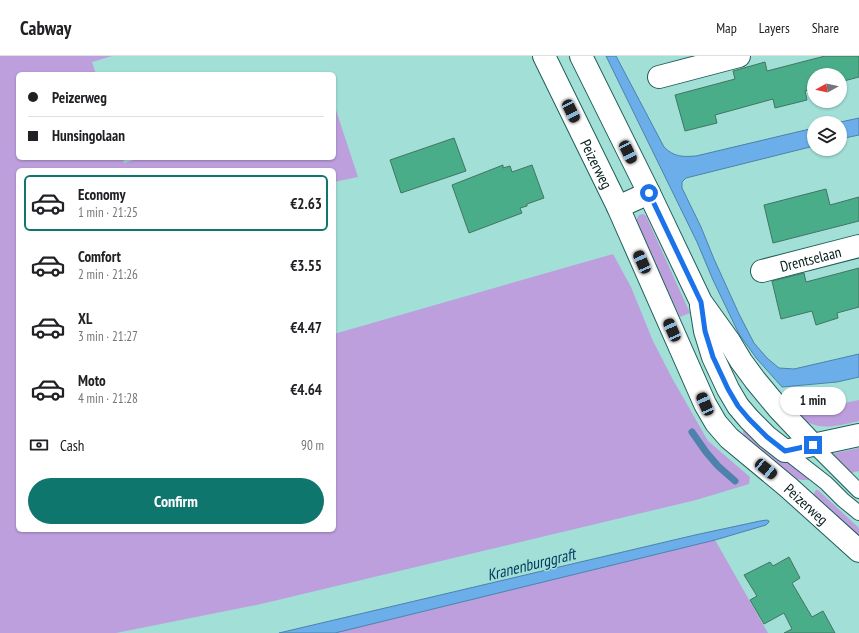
<!DOCTYPE html>
<html lang="en">
<head>
<meta charset="utf-8">
<style>
	:root { --surface:#fff; --page:#f2f2f2; --text:#202124; --muted:#757577; --line:#e0e0e0; --accent:#0f766e }
	body { margin:0; font-family:"PT Sans Narrow",sans-serif; background:var(--page); color:var(--text); height:100vh; display:flex; flex-direction:column; font-size:15px; white-space:nowrap }
	* { box-sizing:border-box; margin:0 }
	p { font-size:13px; color:var(--muted) }
	.icon { flex:none; width:22px; height:22px; fill:none; stroke:currentColor; stroke-width:2; stroke-linecap:round; stroke-linejoin:round }
	.map { position:relative; flex:1; overflow:hidden }
	.drawer { position:absolute; left:16px; top:112px; width:320px; height:364px; display:flex; flex-direction:column; background:var(--surface); border-radius:6px; box-shadow:0 1px 3px #0004 }
	.drawer>* { flex:none }
	.top-card { position:absolute; left:16px; top:16px; width:320px; height:88px; border-radius:6px; box-shadow:0 1px 3px #0004; display:grid; align-content:center; height:88px; padding:0 12px; background:var(--surface) }
	.needle { width:26px; rotate:262deg }
	.fabs { position:absolute; left:807px; top:12px; display:grid; gap:8px }
	.fabs a { display:grid; place-items:center; width:40px; height:40px; border-radius:50%; background:var(--surface); box-shadow:0 1px 3px #0004; font-size:20px }
	.end { position:absolute; width:18px; height:18px; margin:-9px; border:5px solid #1a73e8; background:#fff; box-shadow:0 0 0 2px #fff }
	.from { border-radius:50% }
	.bubble { position:absolute; height:28px; border-radius:14px; background:var(--surface); box-shadow:0 1px 3px #0004; font-size:13px; font-weight:700; line-height:28px; text-align:center }
	.car { position:absolute; width:12px; height:24px; margin:-12px -6px; border-radius:5px; box-shadow:0 0 3px 1px #0007; background:linear-gradient(#222 24%,#8ab4d8 0 40%,#222 0 76%,#8ab4d8 0 86%,#222 0) }
	.top-card b { display:flex; align-items:center; gap:14px; height:38px; font-size:15px }
	.top-card b+b { border-top:1px solid var(--line) }
	.top-card i { width:10px; height:10px; background:var(--text) }
	ul { padding:7px 0 0; list-style:none }
	li { display:flex; align-items:center; gap:12px; height:56px; margin:0 8px 6px; padding:0 4px; border:2px solid transparent; border-radius:6px }
	li div { flex:1 }
	li b { display:block; font-size:15px }
	li em { font-style:normal; font-weight:700 }
	li.active { border-color:var(--accent) }
	li>.icon { width:36px; height:36px; stroke-width:1.5 }
	.pay { display:flex; align-items:center; gap:10px; height:44px; padding:0 12px; font-size:15px }
	.pay p { margin-inline-start:auto }
	.action { display:flex; gap:8px; margin-top:auto; padding:8px 12px }
	.action a { flex:1; height:46px; border-radius:24px; background:var(--accent); color:#fff; font-size:16px; font-weight:700; line-height:46px; text-align:center }
	header { display:flex; align-items:center; gap:24px; box-sizing:border-box; height:56px; padding:0 20px; background:var(--surface); border-bottom:1px solid var(--line) }
	header strong { font-size:19px }
	nav { display:flex; gap:22px; margin-inline-start:auto; font-size:14px }
	.map>svg:first-child { display:block }
</style>
</head>
<body>
<header>
<strong>Cabway</strong>
<nav><a>Map</a><a>Layers</a><a>Share</a></nav>
</header>
<div class="map">
<svg width="859" height="577" viewBox="0 0 859 577">
	<rect width="100%" height="100%" fill="#a1dfd7"/>
	<!-- green -->
	<g fill="#bd9fdd">
		<polygon points="0,0 112,0 92,6 96,18 18,18 18,102 123,102 124,107 140,102 334,102 334,48 358,121 334,126 334,114 18,114 18,474 334,474 334,278 613,198 631,231 653,285 672,322 708,385 750,421 749,428 696,444 261,548 116,577 0,577"/>
		<polygon points="643,158 646,160 690,257 680,261 637,167 637,163 639,159"/>
		<path d="M859,344V365C829,372 815,376 790,354C814,353 836,349 859,344Z"/>
		<polygon points="745,373 801,414 812,424 802,424 792,422 744,381 743,375"/>
		<polygon points="859,392 859,415 851,417 831,398"/>
		<polygon points="816,434 818,434 859,472 859,482 814,442 813,439"/>
		<polygon points="715,484 768,577 335,577"/>
	</g>
	<!-- water -->
	<g fill="#6baee9" stroke="#4c82ab">
		<path d="M606,0H616L664,91C674,101 682,101 696,100L814,72V90L686,122L682,126V132L701,171L714,203L739,258L754,287L767,302L779,312L794,313L859,298V321L837,326L782,331L757,303L739,278L713,224L697,186Z"/>
		<polygon points="859,62 859,79 840,83 840,67 836,67"/>
		<polygon points="767,464 769,465 769,466 766,469 715,484 335,577 279,577 695,479 760,465"/>
	</g>
	<g fill="none" stroke-linecap="round" stroke-linejoin="round">
		<!-- stream -->
		<polyline stroke="#4c82ab" stroke-width="7" points="692,376 706,396 718,410 735,425"/>
	</g>
	<!-- building -->
	<g fill="#49ad89" stroke="#437561">
		<polygon points="825,0 859,0 859,21 840,26 840,19 814,19 814,33 805,35 807,44 775,52 773,43 715,59 717,67 685,75 675,39 735,23 733,15 765,6 767,15"/>
		<polygon points="454,82 466,115 401,137 390,104"/>
		<polygon points="503,109 503,112 510,110 512,116 532,109 544,142 527,148 527,150 520,152 522,157 469,177 452,129"/>
		<polygon points="826,133 830,149 859,141 859,165 773,187 764,149"/>
		<polygon points="859,212 859,251 837,257 838,262 816,269 812,255 781,263 772,225 804,217 806,226"/>
		<polygon points="789,501 800,522 792,527 812,561 823,555 835,577 784,577 792,573 784,557 764,568 750,544 757,540 744,519 770,506 773,510"/>
	</g>
	<g fill="none" stroke-linecap="round" stroke-linejoin="round">
		<!-- service casing -->
		<g stroke="#205e58" stroke-width="16">
			<g id="service">
				<polyline points="813,389 859,435"/>
				<polyline points="785,395 826,427 843,444 859,457"/>
			</g>
		</g>
		<!-- minor casing -->
		<g stroke="#205e58" stroke-width="24">
			<g id="minor">
				<path id="s1" d="M544,0L618,151L705,348L716,367L729,382L788,431L859,495"/>
				<polyline points="659,21 739,0"/>
				<polyline points="618,151 649,137"/>
				<path id="s2" d="M762,215L859,190"/>
			</g>
		</g>
		<!-- tertiary casing -->
		<g stroke="#205e58" stroke-width="24">
			<g id="tertiary">
				<polyline points="581,0 649,137 701,246 729,285 741,305 755,324 779,353 813,389"/>
				<polyline points="701,250 705,275 713,301 728,333 738,350 749,363 767,381 785,395 859,379"/>
			</g>
		</g>
		<!-- service -->
		<use href="#service" stroke="#fff" stroke-width="14"/>
		<!-- minor -->
		<use href="#minor" stroke="#fff" stroke-width="22"/>
		<!-- tertiary -->
		<use href="#tertiary" stroke="#fff" stroke-width="22"/>
	</g>
	<g fill="none" stroke-linecap="round" stroke-linejoin="round">
		<!-- route -->
		<polyline stroke="#1a73e8" stroke-width="5" points="649,137 701,246 705,275 713,301 728,333 738,350 749,363 767,381 785,395 813,389"/>
	</g>
	<g text-anchor="middle" dominant-baseline="central" stroke-width="3" stroke-linejoin="round" paint-order="stroke">
		<!-- street labels -->
		<g font-size="15" fill="#041d1b" stroke="#a1dfd7">
			<text stroke="none"><textPath href="#s1" startOffset="120">Peizerweg</textPath></text>
			<text stroke="none"><textPath href="#s2" startOffset="50">Drentselaan</textPath></text>
			<text stroke="none"><textPath href="#s1" startOffset="527">Peizerweg</textPath></text>
		</g>
		<!-- water labels -->
		<g font-size="16" font-style="italic" fill="#063b60" stroke="#a1dfd7">
			<text transform="translate(531 508) rotate(-14)">Kranenburggraft</text>
		</g>
	</g>
</svg>
<div class="fabs">
<a><svg class="needle" viewBox="-14 -14 28 28"><path d="M0-13l5 13h-10z" fill="#e53935"/><path d="M0 13l5-13h-10z" fill="#757577"/></svg></a>
<a><svg class="icon" aria-label="layers" viewBox="0 0 24 24"><path d="M12 4l9 5-9 5-9-5zM3 14l9 5 9-5"/></svg></a>
</div>
<i class="end from" style="left:649px;top:137px"></i>
<i class="end" style="left:813px;top:389px"></i>
<div class="bubble" style="left:780px;top:331px;width:66px">1 min</div>
<i class="car" style="left:571px;top:55px;rotate:154deg"></i>
<i class="car" style="left:628px;top:96px;rotate:154deg"></i>
<i class="car" style="left:642px;top:206px;rotate:336deg"></i>
<i class="car" style="left:672px;top:274px;rotate:336deg"></i>
<i class="car" style="left:705px;top:348px;rotate:336deg"></i>
<i class="car" style="left:766px;top:413px;rotate:129deg"></i>
<div class="top-card">
<b><i class="from"></i>Peizerweg</b>
<b><i></i>Hunsingolaan</b>
</div>
<section class="drawer">
<ul>
<li class="active"><svg class="icon" aria-label="car" viewBox="0 0 24 24"><path d="M5 17H2v-5l4-1 3-4h7l3 4 3 1v5h-3M9 17h6M6 11h13"/><circle cx="7" cy="17" r="2"/><circle cx="17" cy="17" r="2"/></svg><div><b>Economy</b><p>1 min · 21:25</p></div><em>€2.63</em></li>
<li><svg class="icon" aria-label="car" viewBox="0 0 24 24"><path d="M5 17H2v-5l4-1 3-4h7l3 4 3 1v5h-3M9 17h6M6 11h13"/><circle cx="7" cy="17" r="2"/><circle cx="17" cy="17" r="2"/></svg><div><b>Comfort</b><p>2 min · 21:26</p></div><em>€3.55</em></li>
<li><svg class="icon" aria-label="car" viewBox="0 0 24 24"><path d="M5 17H2v-5l4-1 3-4h7l3 4 3 1v5h-3M9 17h6M6 11h13"/><circle cx="7" cy="17" r="2"/><circle cx="17" cy="17" r="2"/></svg><div><b>XL</b><p>3 min · 21:27</p></div><em>€4.47</em></li>
<li><svg class="icon" aria-label="car" viewBox="0 0 24 24"><path d="M5 17H2v-5l4-1 3-4h7l3 4 3 1v5h-3M9 17h6M6 11h13"/><circle cx="7" cy="17" r="2"/><circle cx="17" cy="17" r="2"/></svg><div><b>Moto</b><p>4 min · 21:28</p></div><em>€4.64</em></li>
</ul>
<div class="pay"><svg class="icon" aria-label="cash" viewBox="0 0 24 24"><path d="M3 7h18v10H3z"/><circle cx="12" cy="12" r="2"/></svg>Cash<p>90 m</p></div>
<div class="action"><a>Confirm</a></div>
</section>
</div>
</body>
</html>
